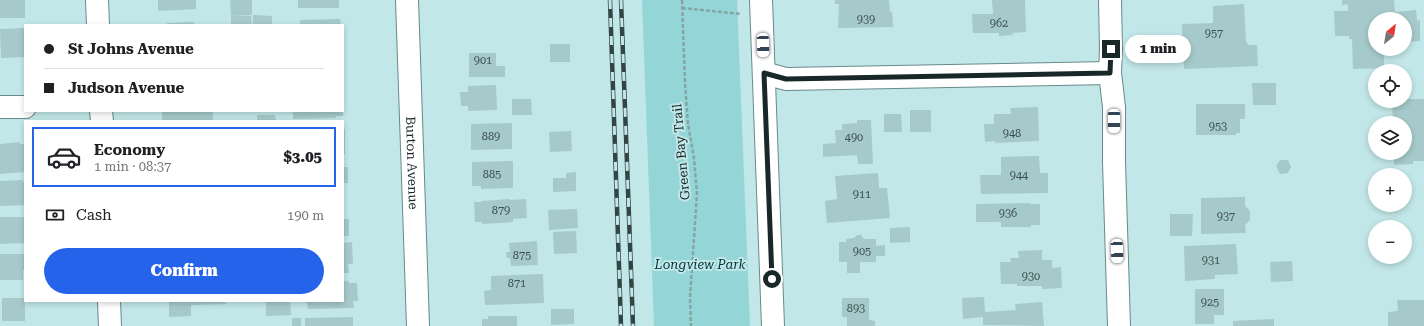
<!DOCTYPE html>
<html lang="en">
<head>
<meta charset="utf-8">
<style>
	:root { --surface:#fff; --page:#f6f6f6; --text:#202124; --muted:#757577; --line:#e0e0e0; --accent:#2563eb }
	body { margin:0; font-family:"Roboto Serif",serif; background:var(--page); color:var(--text); height:100vh; display:flex; flex-direction:column; font-size:15px; white-space:nowrap }
	* { box-sizing:border-box; margin:0 }
	p { font-size:13px; color:var(--muted) }
	.icon { flex:none; width:22px; height:22px; fill:none; stroke:currentColor; stroke-width:2; stroke-linecap:round; stroke-linejoin:round }
	.map { position:relative; flex:1; overflow:hidden }
	.sheet { position:absolute; left:24px; top:120px; width:320px; height:182px; display:flex; flex-direction:column; background:var(--surface); border-radius:0px; box-shadow:0 2px 6px #0003 }
	.sheet>* { flex:none }
	.guide { position:absolute; left:24px; top:24px; width:320px; height:88px; border-radius:0px; box-shadow:0 2px 6px #0003; display:grid; align-content:center; height:88px; padding:0 20px; background:var(--surface) }
	.needle { width:26px; rotate:30deg }
	.controls { position:absolute; left:1368px; top:12px; display:grid; gap:8px }
	.controls a { display:grid; place-items:center; width:44px; height:44px; border-radius:50%; background:var(--surface); box-shadow:0 2px 6px #0003; font-size:20px }
	.end { position:absolute; width:18px; height:18px; margin:-9px; border:5px solid #192728; background:#fff; box-shadow:0 0 0 2px #fff }
	.from { border-radius:50% }
	.bubble { position:absolute; height:28px; border-radius:14px; background:var(--surface); box-shadow:0 2px 6px #0003; font-size:13px; font-weight:800; line-height:28px; text-align:center }
	.car { position:absolute; width:12px; height:24px; margin:-12px -6px; border-radius:5px; box-shadow:0 0 3px 1px #0007; background:linear-gradient(#fff 24%,#345 0 40%,#fff 0 76%,#345 0 86%,#fff 0) }
	.guide b { display:flex; align-items:center; gap:14px; height:38px; font-size:15px }
	.guide b+b { border-top:1px solid var(--line) }
	.guide i { width:10px; height:10px; background:var(--text) }
	ul { padding:7px 0 0; list-style:none }
	li { display:flex; align-items:center; gap:12px; height:60px; margin:0 8px 6px; padding:0 12px; border:2px solid transparent; border-radius:0px }
	li div { flex:1 }
	li b { display:block; font-size:15px }
	li em { font-style:normal; font-weight:800 }
	li.on { border-color:var(--accent) }
	li>.icon { width:36px; height:36px; stroke-width:1.5 }
	.pay { display:flex; align-items:center; gap:10px; height:44px; padding:0 20px; font-size:15px }
	.pay p { margin-inline-start:auto }
	.action { display:flex; gap:8px; margin-top:auto; padding:8px 20px }
	.action a { flex:1; height:46px; border-radius:24px; background:var(--accent); color:#fff; font-size:16px; font-weight:800; line-height:46px; text-align:center }
	.map>svg:first-child { display:block }
</style>
</head>
<body>
<div class="map">
<svg width="1424" height="326" viewBox="0 0 1424 326">
	<rect width="100%" height="100%" fill="#c2e7e8"/>
	<!-- green -->
	<polygon fill="#94d6d8" points="642,0 737,0 750,326 654,326"/>
	<!-- building -->
	<g fill="#a6cacb">
		<rect x="0" y="0" width="25" height="18"/>
		<polygon points="158,0 196,0 196,9 158,11"/>
		<polygon points="230,0 252,0 252,15 231,16"/>
		<rect x="298" y="0" width="41" height="8"/>
		<polygon points="835,0 889,0 890,12 892,11 893,27 838,28 839,4 835,4"/>
		<polygon points="992,0 1025,0 1026,32 1012,33 1013,35 999,36 999,33 973,33 972,14 993,14"/>
		<polygon points="1342,0 1394,0 1395,12 1416,10 1417,21 1420,20 1420,41 1405,42 1405,19 1375,19 1375,49 1384,49 1384,68 1353,69 1352,39 1349,39 1349,36 1335,36 1334,11 1348,11 1348,4 1342,5"/>
		<polygon points="1244,4 1246,42 1249,45 1257,45 1258,66 1184,69 1182,24 1213,23 1213,6"/>
		<polygon points="253,15 272,16 272,25 253,25"/>
		<polygon points="231,16 251,16 252,25 231,25"/>
		<polygon points="340,19 341,25 300,25 300,20"/>
		<polygon points="194,22 194,25 167,25 167,23"/>
		<polygon points="25,28 25,57 1,58 0,29"/>
		<rect x="550" y="44" width="20" height="18"/>
		<polygon points="469,53 496,53 496,66 505,66 505,77 469,77"/>
		<polygon points="1252,83 1276,83 1276,105 1253,105"/>
		<polygon points="496,85 497,110 468,111 468,106 461,106 460,92 468,92 468,86"/>
		<polygon points="512,99 531,99 532,115 512,115"/>
		<polygon points="1405,99 1424,99 1424,161 1413,161 1413,164 1394,165 1394,153 1405,153 1405,123 1393,123 1392,101 1405,101"/>
		<polygon points="1196,104 1245,104 1245,119 1240,119 1240,133 1236,133 1236,135 1196,135"/>
		<polygon points="1038,107 1039,141 995,143 995,141 985,142 984,124 994,124 994,114 1011,114 1010,108"/>
		<rect x="910" y="110" width="21" height="22"/>
		<rect x="162" y="111" width="51" height="10"/>
		<polygon points="293,111 343,111 343,116 336,116 336,118 293,119"/>
		<polygon points="884,114 901,114 902,132 884,132"/>
		<polygon points="257,115 275,115 276,121 257,121"/>
		<polygon points="857,120 871,120 873,164 858,164 857,155 823,157 823,144 836,143 835,130 842,130 842,124 857,123"/>
		<polygon points="512,123 512,149 471,150 471,124"/>
		<rect x="343" y="129" width="2" height="25"/>
		<polygon points="571,131 572,151 550,152 549,132"/>
		<polygon points="20,142 20,144 25,144 25,172 0,174 0,144"/>
		<polygon points="1039,156 1040,173 1048,173 1048,193 981,194 980,175 1001,175 1001,157"/>
		<polygon points="1280,160 1288,160 1291,167 1288,173 1280,174 1276,166"/>
		<polygon points="513,161 513,188 481,189 481,186 472,186 472,162"/>
		<rect x="343" y="167" width="5" height="16"/>
		<polygon points="576,172 576,191 553,192 553,178 566,178 566,173"/>
		<polygon points="878,173 879,188 887,188 890,218 827,223 825,201 837,199 835,176"/>
		<polygon points="23,180 23,182 25,182 25,205 0,206 0,181"/>
		<polygon points="1245,197 1245,206 1250,211 1250,220 1245,225 1246,233 1201,234 1201,198"/>
		<polygon points="510,199 510,200 526,199 527,218 513,219 513,222 482,224 482,222 475,222 474,202 482,202 481,201"/>
		<polygon points="1030,203 1030,204 1040,204 1040,225 1031,225 1031,227 1001,227 1001,222 976,222 976,204"/>
		<polygon points="577,209 578,228 549,230 548,210"/>
		<polygon points="1170,214 1193,214 1192,236 1170,236"/>
		<polygon points="0,217 25,217 25,243 0,244"/>
		<rect x="343" y="219" width="6" height="17"/>
		<polygon points="910,227 910,242 890,243 890,228"/>
		<polygon points="576,231 577,253 554,254 553,232"/>
		<polygon points="857,235 861,235 864,239 876,239 876,246 885,245 885,256 876,256 876,262 860,262 860,273 847,273 847,262 839,262 839,242 846,242 846,239 854,238"/>
		<polygon points="537,241 538,265 511,266 510,258 507,258 506,252 510,252 509,243"/>
		<polygon points="352,242 353,264 348,264 349,273 343,273 343,243"/>
		<polygon points="1236,244 1238,274 1215,275 1215,279 1185,281 1184,246"/>
		<polygon points="1042,250 1042,260 1052,260 1052,268 1061,267 1062,288 1042,289 1042,286 1017,286 1017,284 1001,284 1000,262 1011,262 1010,258 1019,258 1018,251"/>
		<polygon points="0,254 25,254 25,270 23,270 23,280 0,280"/>
		<polygon points="1292,261 1293,281 1271,282 1270,262"/>
		<polygon points="543,274 544,303 485,305 484,291 491,290 491,276"/>
		<polygon points="343,281 349,281 349,283 357,283 358,301 353,301 354,308 308,309 307,301 343,301"/>
		<polygon points="1195,289 1224,289 1224,315 1214,315 1214,324 1195,324"/>
		<polygon points="984,297 985,312 1016,310 1015,304 1042,302 1044,326 983,325 983,317 963,319 962,298"/>
		<rect x="2" y="298" width="23" height="23"/>
		<polygon points="842,298 869,298 869,320 875,321 875,326 847,326 847,317 842,317"/>
		<polygon points="1397,300 1424,300 1424,326 1388,326 1388,312 1398,311"/>
		<polygon points="169,301 226,301 226,304 191,305 191,316 169,317"/>
		<polygon points="290,301 291,315 266,316 266,302"/>
		<polygon points="551,309 574,309 574,324 551,325"/>
		<polygon points="488,316 517,316 517,326 482,326 482,319 488,319"/>
		<polygon points="353,317 353,326 305,326 305,318"/>
		<rect x="292" y="318" width="9" height="8"/>
		<polygon points="1274,319 1274,326 1233,326 1233,321"/>
	</g>
	<g fill="none" stroke-linecap="round" stroke-linejoin="round">
		<!-- minor casing -->
		<g stroke="#688a8b" stroke-width="24">
			<g id="minor">
				<polyline points="97,0 98,25"/>
				<path id="s1" d="M407,0L418,326"/>
				<polyline points="1110,0 1111,49 1110,73 1114,107 1114,162 1119,326"/>
				<polyline points="764,73 786,79 1110,73"/>
				<polyline points="0,107 25,107"/>
				<polyline points="101,111 102,121"/>
				<polyline points="109,301 110,326"/>
			</g>
		</g>
		<!-- tertiary casing -->
		<g stroke="#688a8b" stroke-width="24">
			<polyline id="tertiary" points="761,0 773,326"/>
		</g>
		<!-- path -->
		<g stroke="#87a4a5" stroke-width="2.5" stroke-dasharray="4 2" stroke-linecap="butt">
			<polyline points="682,0 685,83 688,124 694,158 697,194 690,297 691,326"/>
			<polyline points="682,8 741,14"/>
		</g>
		<!-- minor -->
		<use href="#minor" stroke="#fff" stroke-width="22"/>
		<!-- tertiary -->
		<use href="#tertiary" stroke="#fff" stroke-width="22"/>
		<!-- rail casing -->
		<g stroke="#334445" stroke-width="4.5">
			<g id="rail">
				<polyline points="610,0 621,326"/>
				<polyline points="621,0 633,326"/>
			</g>
		</g>
		<!-- rail -->
		<use href="#rail" stroke="#c2e7e8" stroke-width="3" stroke-dasharray="9" stroke-linecap="butt"/>
	</g>
	<g fill="none" stroke-linecap="round" stroke-linejoin="round">
		<!-- route -->
		<polyline stroke="#192728" stroke-width="5" points="772,279 764,73 786,79 1110,73 1111,49"/>
	</g>
	<g text-anchor="middle" dominant-baseline="central" stroke-width="4" stroke-linejoin="round" paint-order="stroke">
		<!-- number labels -->
		<g font-size="11" fill="#3c5051">
			<text x="866" y="19">939</text>
			<text x="999" y="23">962</text>
			<text x="1214" y="33">957</text>
			<text x="483" y="60">901</text>
			<text x="1218" y="126">953</text>
			<text x="1012" y="133">948</text>
			<text x="491" y="136">889</text>
			<text x="854" y="137">490</text>
			<text x="492" y="174">885</text>
			<text x="1019" y="175">944</text>
			<text x="862" y="194">911</text>
			<text x="501" y="210">879</text>
			<text x="1008" y="213">936</text>
			<text x="1226" y="216">937</text>
			<text x="862" y="251">905</text>
			<text x="522" y="255">875</text>
			<text x="1211" y="260">931</text>
			<text x="1031" y="276">930</text>
			<text x="517" y="283">871</text>
			<text x="1210" y="302">925</text>
			<text x="856" y="308">893</text>
		</g>
		<!-- street labels -->
		<g font-size="13" fill="#192728" stroke="#c2e7e8">
			<text transform="translate(681 152) rotate(-95)">Green Bay Trail</text>
			<text stroke="none"><textPath href="#s1" startOffset="163">Burton Avenue</textPath></text>
		</g>
		<!-- park labels -->
		<g font-size="13" font-style="italic" fill="#003335" stroke="#c2e7e8">
			<text x="700" y="264">Longview Park</text>
		</g>
	</g>
</svg>
<div class="controls">
<a><svg class="needle" viewBox="-14 -14 28 28"><path d="M0-13l5 13h-10z" fill="#e53935"/><path d="M0 13l5-13h-10z" fill="#757577"/></svg></a>
<a><svg class="icon" aria-label="locate" viewBox="0 0 24 24"><circle cx="12" cy="12" r="6"/><path d="M12 2v4M12 18v4M2 12h4M18 12h4"/></svg></a>
<a><svg class="icon" aria-label="layers" viewBox="0 0 24 24"><path d="M12 4l9 5-9 5-9-5zM3 14l9 5 9-5"/></svg></a>
<a>+</a>
<a>−</a>
</div>
<i class="end from" style="left:772px;top:279px"></i>
<i class="end" style="left:1111px;top:49px"></i>
<div class="bubble" style="left:1125px;top:35px;width:66px">1 min</div>
<i class="car" style="left:763px;top:45px;rotate:178deg"></i>
<i class="car" style="left:1114px;top:121px;rotate:180deg"></i>
<i class="car" style="left:1117px;top:251px;rotate:178deg"></i>
<div class="guide">
<b><i class="from"></i>St Johns Avenue</b>
<b><i></i>Judson Avenue</b>
</div>
<section class="sheet">
<ul>
<li class="on"><svg class="icon" aria-label="car" viewBox="0 0 24 24"><path d="M5 17H2v-5l4-1 3-4h7l3 4 3 1v5h-3M9 17h6M6 11h13"/><circle cx="7" cy="17" r="2"/><circle cx="17" cy="17" r="2"/></svg><div><b>Economy</b><p>1 min · 08:37</p></div><em>$3.05</em></li>
</ul>
<div class="pay"><svg class="icon" aria-label="cash" viewBox="0 0 24 24"><path d="M3 7h18v10H3z"/><circle cx="12" cy="12" r="2"/></svg>Cash<p>190 m</p></div>
<div class="action"><a>Confirm</a></div>
</section>
</div>
</body>
</html>
